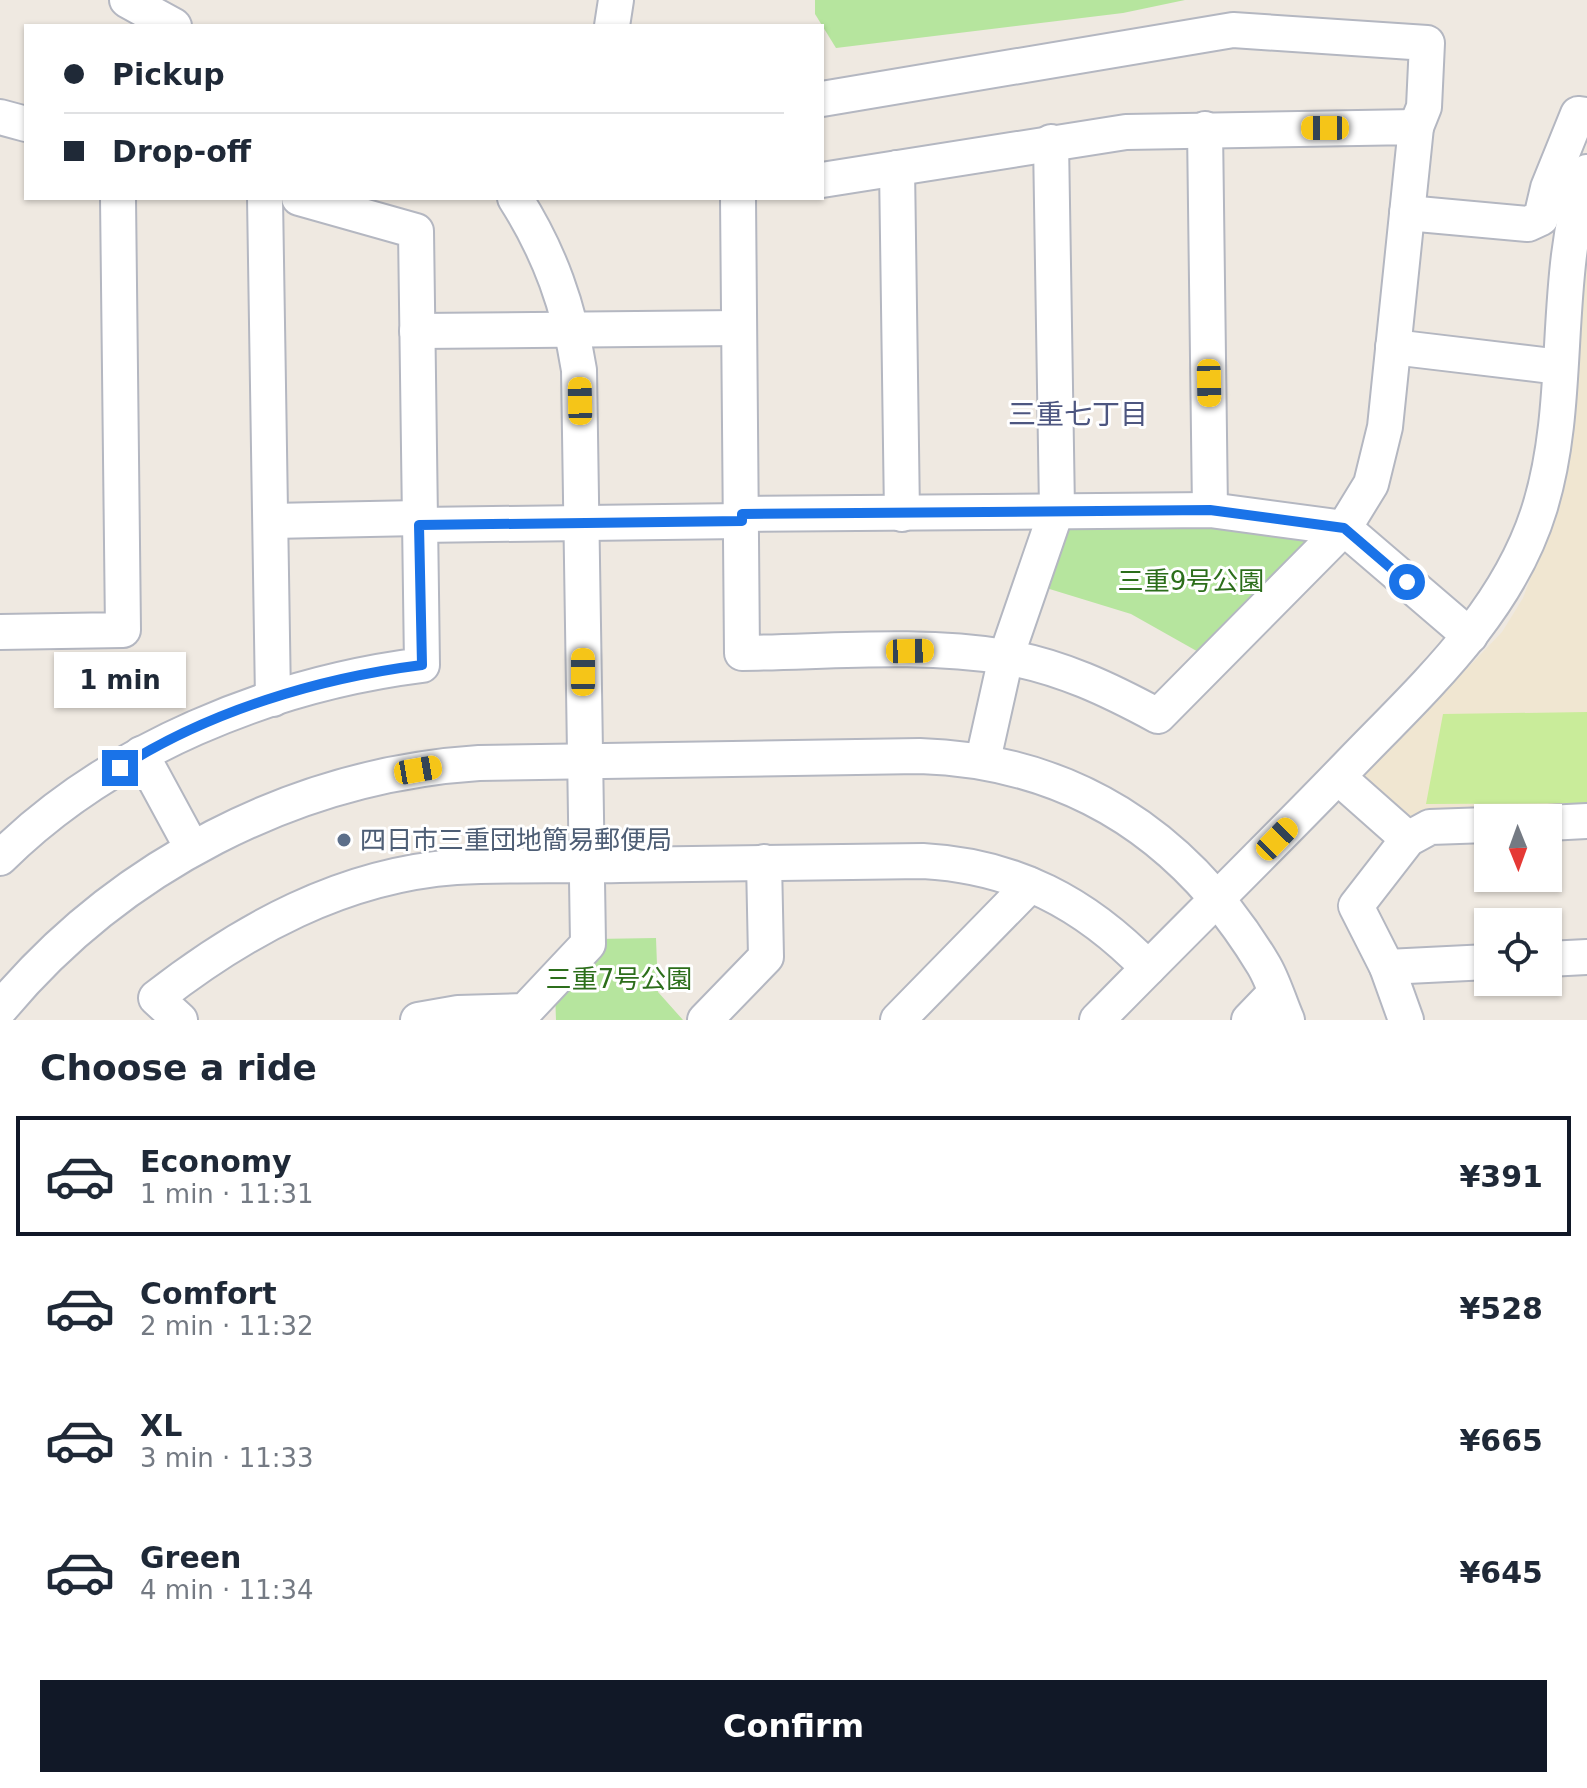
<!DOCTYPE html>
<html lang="en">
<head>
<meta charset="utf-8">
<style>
	:root { --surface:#fff; --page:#f2f2f3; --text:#1f2937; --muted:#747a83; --line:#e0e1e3; --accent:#111827 }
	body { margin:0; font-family:"DejaVu Sans","Noto Sans JP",sans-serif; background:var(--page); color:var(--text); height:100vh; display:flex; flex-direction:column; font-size:30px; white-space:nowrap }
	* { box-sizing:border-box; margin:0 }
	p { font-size:26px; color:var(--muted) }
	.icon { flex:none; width:44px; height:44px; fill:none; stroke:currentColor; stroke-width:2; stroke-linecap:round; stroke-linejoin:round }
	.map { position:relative; height:1020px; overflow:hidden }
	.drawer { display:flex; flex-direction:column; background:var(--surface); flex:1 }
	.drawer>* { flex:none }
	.hud { position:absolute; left:24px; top:24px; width:800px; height:176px; border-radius:0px; box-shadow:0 2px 6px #0004; display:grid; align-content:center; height:176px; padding:0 40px; background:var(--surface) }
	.needle { width:52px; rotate:179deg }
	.tools { position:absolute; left:1474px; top:804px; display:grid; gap:16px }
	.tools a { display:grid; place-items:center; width:88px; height:88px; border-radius:0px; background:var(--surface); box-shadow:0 2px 6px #0004; font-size:40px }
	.end { position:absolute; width:36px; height:36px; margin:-18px; border:10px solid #1a73e8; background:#fff; box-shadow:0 0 0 4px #fff }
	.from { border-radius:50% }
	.bubble { position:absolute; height:56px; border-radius:0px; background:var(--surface); box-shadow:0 2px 6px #0004; font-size:26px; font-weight:700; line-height:56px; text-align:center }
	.car { position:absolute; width:24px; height:48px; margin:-24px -12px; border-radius:10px; box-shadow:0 0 6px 2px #0007; background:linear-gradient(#f5c518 24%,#345 0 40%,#f5c518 0 76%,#345 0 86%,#f5c518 0) }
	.hud b { display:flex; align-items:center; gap:28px; height:76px; font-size:30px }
	.hud b+b { border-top:2px solid var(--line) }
	.hud i { width:20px; height:20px; background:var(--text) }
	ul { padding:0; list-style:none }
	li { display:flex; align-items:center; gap:24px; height:120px; margin:0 16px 12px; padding:0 24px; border:4px solid transparent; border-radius:0px }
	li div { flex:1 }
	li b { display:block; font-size:30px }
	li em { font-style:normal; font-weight:700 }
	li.selected { border-color:var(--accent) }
	li>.icon { width:72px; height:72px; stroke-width:1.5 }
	h2 { padding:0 40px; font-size:36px; line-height:96px }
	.cta { display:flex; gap:16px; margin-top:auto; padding:16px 40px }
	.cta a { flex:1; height:92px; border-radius:0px; background:var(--accent); color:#fff; font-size:32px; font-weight:700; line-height:92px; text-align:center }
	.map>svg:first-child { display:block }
</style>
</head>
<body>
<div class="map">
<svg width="1587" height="1020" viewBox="0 0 1587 1020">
	<rect width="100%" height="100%" fill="#efe9e1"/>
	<!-- education -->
	<polygon fill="#f0e6d1" points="1587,256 1587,809 1399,817 1361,779 1502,632 1523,598 1557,508 1570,443"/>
	<!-- green -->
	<g fill="#b6e59e">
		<polygon points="815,0 1185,0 1123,13 836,48 815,14"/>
		<polygon points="1212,522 1303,535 1308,546 1202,654 1131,614 1043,587 1060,531 1072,525"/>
		<polygon points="656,938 658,992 683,1020 556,1020 555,993 595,939"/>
	</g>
	<!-- pitch -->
	<polygon fill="#c9ec9a" points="1587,712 1587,803 1426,804 1443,714"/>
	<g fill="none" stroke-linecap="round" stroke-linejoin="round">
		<!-- minor casing -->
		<g stroke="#b4b7c1" stroke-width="38">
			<g id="minor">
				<polyline points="127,0 174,26"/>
				<polyline points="612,26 616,0"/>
				<polyline points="822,99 1233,30 1427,43 1424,107 1416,127"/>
				<polyline points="0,117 26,124"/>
				<polyline points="1205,129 1210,510"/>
				<polyline points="897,168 902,514"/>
				<polyline points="265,198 273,699"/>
				<path d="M738,198L742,653C828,652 919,643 1005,657C1060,666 1110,690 1158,716L1344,528L1371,484L1385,427L1416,127L1126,132L822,180"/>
				<polyline points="1407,213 1528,224 1541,218 1548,188 1578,114 1587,115"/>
				<polyline points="417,331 739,328"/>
				<polyline points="1393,347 1560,367"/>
				<polyline points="742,514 1210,510 1344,528 1470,636"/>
				<polyline points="271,521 419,518"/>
				<polyline points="419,525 742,521"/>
				<polyline points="0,632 123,630 118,198"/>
				<polyline points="141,754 192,848"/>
				<polyline points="983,760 1006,657 1057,509 1051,142"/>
				<polyline points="1338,777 1408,839"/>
				<polyline points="1548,823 1587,821"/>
				<path d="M0,858C110,749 271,684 422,665L416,231L299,198"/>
				<polyline points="1548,959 1587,957"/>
				<polyline points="1387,967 1488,962"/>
				<path d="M0,1009C118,867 294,775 479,763L920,756C1071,761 1185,835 1263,964C1273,980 1279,1002 1287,1020"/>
				<path d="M180,1020L156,998C243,930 343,875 456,867C511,864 566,866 620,865C721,863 822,862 923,861C1015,866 1085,903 1148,968"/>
				<path d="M418,1020L458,1013L525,1011L588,944L579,370C569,307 550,253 515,198"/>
				<polyline points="705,1020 766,957 764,862"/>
				<polyline points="898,1020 1030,885"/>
				<path d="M1097,1020C1180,935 1265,852 1348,766C1422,689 1508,613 1540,507C1573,399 1551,279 1587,172"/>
				<polyline points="1249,1020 1275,993"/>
				<polyline points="1406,1020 1387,967 1356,906 1408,839 1430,827 1488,825"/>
			</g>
		</g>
		<!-- minor -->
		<use href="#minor" stroke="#fff" stroke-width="34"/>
	</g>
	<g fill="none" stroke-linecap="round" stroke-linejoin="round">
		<!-- route -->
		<path stroke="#1a73e8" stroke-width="10" d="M120,768C209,711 319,678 422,665L419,525L742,521V514L1210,510L1344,528L1407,582"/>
	</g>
	<!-- markers -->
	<circle fill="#5c6f8a" stroke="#fff" stroke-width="3" cx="344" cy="840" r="8"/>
	<g text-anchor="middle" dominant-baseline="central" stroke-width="6" stroke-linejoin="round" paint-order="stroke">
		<!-- park labels -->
		<g font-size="26" fill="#2c6e1b" stroke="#fff">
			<text x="1191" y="581">三重9号公園</text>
			<text x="619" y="979">三重7号公園</text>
		</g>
		<!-- service labels -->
		<g font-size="26" fill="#4e5e75" stroke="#fff" text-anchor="start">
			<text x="360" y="840">四日市三重団地簡易郵便局</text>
		</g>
		<!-- neighbourhood labels -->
		<g font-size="28" fill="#4d5680" stroke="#fff">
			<text x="1078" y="414">三重七丁目</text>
		</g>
	</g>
</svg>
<div class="tools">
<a><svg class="needle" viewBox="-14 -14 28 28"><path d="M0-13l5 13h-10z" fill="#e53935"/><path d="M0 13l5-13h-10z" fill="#747a83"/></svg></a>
<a><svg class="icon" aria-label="locate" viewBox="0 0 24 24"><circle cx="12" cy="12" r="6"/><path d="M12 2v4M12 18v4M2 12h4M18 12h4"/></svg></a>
</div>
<i class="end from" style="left:1407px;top:582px"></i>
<i class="end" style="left:120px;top:768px"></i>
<div class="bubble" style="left:54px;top:652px;width:132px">1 min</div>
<i class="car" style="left:1325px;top:128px;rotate:270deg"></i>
<i class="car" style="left:1209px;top:383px;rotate:179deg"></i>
<i class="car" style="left:580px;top:401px;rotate:359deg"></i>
<i class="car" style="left:910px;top:651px;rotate:89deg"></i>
<i class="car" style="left:583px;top:672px;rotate:0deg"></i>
<i class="car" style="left:418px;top:770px;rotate:80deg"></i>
<i class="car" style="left:1277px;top:839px;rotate:44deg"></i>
<div class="hud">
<b><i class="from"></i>Pickup</b>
<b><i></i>Drop-off</b>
</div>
</div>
<section class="drawer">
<h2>Choose a ride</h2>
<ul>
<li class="selected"><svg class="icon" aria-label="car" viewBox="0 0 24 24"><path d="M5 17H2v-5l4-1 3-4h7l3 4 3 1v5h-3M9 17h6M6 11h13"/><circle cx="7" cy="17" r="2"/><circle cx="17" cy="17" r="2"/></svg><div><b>Economy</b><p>1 min · 11:31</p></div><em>¥391</em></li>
<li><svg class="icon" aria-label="car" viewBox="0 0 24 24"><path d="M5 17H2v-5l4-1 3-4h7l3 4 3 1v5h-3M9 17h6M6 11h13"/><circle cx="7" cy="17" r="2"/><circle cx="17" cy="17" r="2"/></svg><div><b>Comfort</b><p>2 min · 11:32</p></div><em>¥528</em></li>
<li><svg class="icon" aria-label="car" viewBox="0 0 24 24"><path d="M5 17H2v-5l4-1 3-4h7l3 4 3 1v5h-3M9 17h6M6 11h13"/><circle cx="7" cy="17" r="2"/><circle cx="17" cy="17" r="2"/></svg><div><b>XL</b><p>3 min · 11:33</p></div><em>¥665</em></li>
<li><svg class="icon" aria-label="car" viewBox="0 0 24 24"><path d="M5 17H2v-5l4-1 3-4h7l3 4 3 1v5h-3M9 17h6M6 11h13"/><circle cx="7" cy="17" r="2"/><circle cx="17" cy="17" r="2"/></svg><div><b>Green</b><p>4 min · 11:34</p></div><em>¥645</em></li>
</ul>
<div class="cta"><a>Confirm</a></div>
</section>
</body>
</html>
